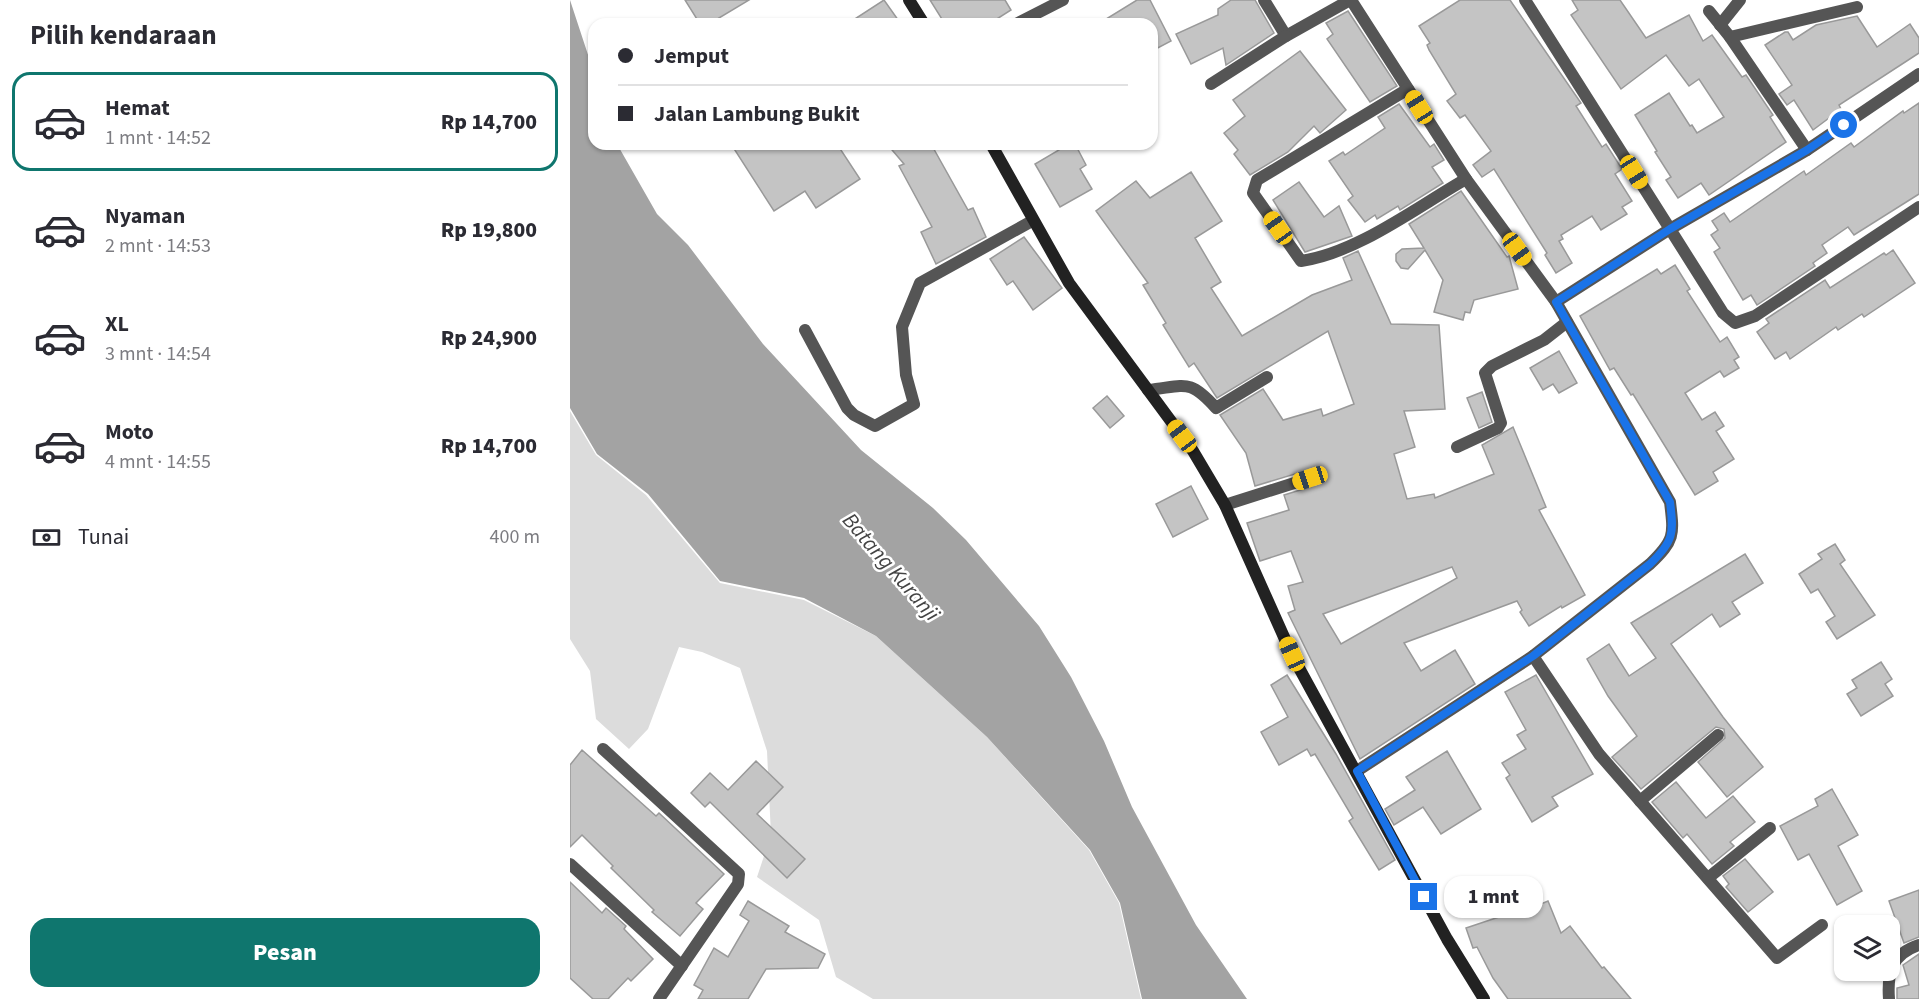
<!DOCTYPE html>
<html lang="id">
<head>
<meta charset="utf-8">
<style>
	:root { --surface:#fff; --page:#f2f2f3; --text:#2b2b33; --muted:#7c7c81; --line:#e1e1e2; --accent:#0f766e }
	body { margin:0; font-family:"Source Sans 3",sans-serif; background:var(--page); color:var(--text); height:100vh; display:flex; flex-direction:column; font-size:22px; white-space:nowrap }
	* { box-sizing:border-box; margin:0 }
	p { font-size:20px; color:var(--muted) }
	.icon { flex:none; width:33px; height:33px; fill:none; stroke:currentColor; stroke-width:2; stroke-linecap:round; stroke-linejoin:round }
	.map { position:relative; flex:1; overflow:hidden }
	.drawer { display:flex; flex-direction:column; background:var(--surface); width:570px }
	.drawer>* { flex:none }
	.banner { position:absolute; left:18px; top:18px; width:570px; height:132px; border-radius:18px; box-shadow:0 2px 4px #0004; display:grid; align-content:center; height:132px; padding:0 30px; background:var(--surface) }
	.tools { position:absolute; left:1264px; top:915px; display:grid; gap:12px }
	.tools a { display:grid; place-items:center; width:66px; height:66px; border-radius:12px; background:var(--surface); box-shadow:0 2px 4px #0004; font-size:30px }
	.end { position:absolute; width:27px; height:27px; margin:-14px; border:8px solid #1a73e8; background:#fff; box-shadow:0 0 0 3px #fff }
	.from { border-radius:50% }
	.bubble { position:absolute; height:42px; border-radius:18px; background:var(--surface); box-shadow:0 2px 4px #0004; font-size:20px; font-weight:800; line-height:42px; text-align:center }
	.car { position:absolute; width:18px; height:36px; margin:-18px -9px; border-radius:8px; box-shadow:0 0 4px 2px #0007; background:linear-gradient(#f5c518 24%,#345 0 40%,#f5c518 0 76%,#345 0 86%,#f5c518 0) }
	.banner b { display:flex; align-items:center; gap:21px; height:57px; font-size:22px }
	.banner b+b { border-top:2px solid var(--line) }
	.banner i { width:15px; height:15px; background:var(--text) }
	ul { padding:0; list-style:none }
	li { display:flex; align-items:center; gap:18px; height:99px; margin:0 12px 9px; padding:0 18px; border:3px solid transparent; border-radius:18px }
	li div { flex:1 }
	li b { display:block; font-size:22px }
	li em { font-style:normal; font-weight:800 }
	li.on { border-color:var(--accent) }
	li>.icon { width:54px; height:54px; stroke-width:1.5 }
	h2 { padding:0 30px; font-size:27px; line-height:72px }
	.pay { display:flex; align-items:center; gap:15px; height:66px; padding:0 30px; font-size:22px }
	.pay p { margin-inline-start:auto }
	.action { display:flex; gap:12px; margin-top:auto; padding:12px 30px }
	.action a { flex:1; height:69px; border-radius:18px; background:var(--accent); color:#fff; font-size:24px; font-weight:800; line-height:69px; text-align:center }
	main { display:flex; flex:1; min-height:0 }
	.map>svg:first-child { display:block }
</style>
</head>
<body>
<main>
<section class="drawer">
<h2>Pilih kendaraan</h2>
<ul>
<li class="on"><svg class="icon" aria-label="car" viewBox="0 0 24 24"><path d="M5 17H2v-5l4-1 3-4h7l3 4 3 1v5h-3M9 17h6M6 11h13"/><circle cx="7" cy="17" r="2"/><circle cx="17" cy="17" r="2"/></svg><div><b>Hemat</b><p>1 mnt · 14:52</p></div><em>Rp 14,700</em></li>
<li><svg class="icon" aria-label="car" viewBox="0 0 24 24"><path d="M5 17H2v-5l4-1 3-4h7l3 4 3 1v5h-3M9 17h6M6 11h13"/><circle cx="7" cy="17" r="2"/><circle cx="17" cy="17" r="2"/></svg><div><b>Nyaman</b><p>2 mnt · 14:53</p></div><em>Rp 19,800</em></li>
<li><svg class="icon" aria-label="car" viewBox="0 0 24 24"><path d="M5 17H2v-5l4-1 3-4h7l3 4 3 1v5h-3M9 17h6M6 11h13"/><circle cx="7" cy="17" r="2"/><circle cx="17" cy="17" r="2"/></svg><div><b>XL</b><p>3 mnt · 14:54</p></div><em>Rp 24,900</em></li>
<li><svg class="icon" aria-label="car" viewBox="0 0 24 24"><path d="M5 17H2v-5l4-1 3-4h7l3 4 3 1v5h-3M9 17h6M6 11h13"/><circle cx="7" cy="17" r="2"/><circle cx="17" cy="17" r="2"/></svg><div><b>Moto</b><p>4 mnt · 14:55</p></div><em>Rp 14,700</em></li>
</ul>
<div class="pay"><svg class="icon" aria-label="cash" viewBox="0 0 24 24"><path d="M3 7h18v10H3z"/><circle cx="12" cy="12" r="2"/></svg>Tunai<p>400 m</p></div>
<div class="action"><a>Pesan</a></div>
</section>
<div class="map">
<svg width="1349" height="999" viewBox="0 0 1349 999">
	<rect width="100%" height="100%" fill="#fff"/>
	<!-- green -->
	<polygon fill="#dcdcdc" points="0,411 26,455 76,495 150,583 234,600 306,636 417,737 519,850 549,903 571,999 303,999 266,977 249,920 187,877 201,835 197,751 170,668 132,652 109,647 78,729 59,749 26,719 20,671 0,639"/>
	<!-- water -->
	<polygon fill="#a3a3a3" points="0,0 24,73 24,144 47,144 87,214 118,245 193,344 291,450 363,508 396,540 469,626 501,677 534,741 562,807 626,925 677,999 572,999 550,903 520,850 417,737 306,636 234,598 150,581 78,494 27,454 0,408"/>
	<!-- building -->
	<g fill="#c4c4c4" stroke="#999" stroke-width="1.5" fill-rule="evenodd">
		<polygon points="115,0 179,0 139,24 130,24"/>
		<polygon points="314,0 331,24 277,24"/>
		<polygon points="360,0 435,0 441,10 419,24 375,24"/>
		<polygon points="567,0 580,0 601,41 582,51 582,24 528,24"/>
		<polygon points="661,0 685,0 704,33 656,65 653,48 621,64 606,34 648,15 648,9"/>
		<polygon points="890,0 940,0 1011,103 1006,106 1032,147 1036,144 1052,169 1045,174 1062,201 1052,207 1057,214 1031,230 1022,216 991,235 993,239 989,241 1002,263 986,273 975,255 977,253 924,169 912,177 903,165 921,151 895,115 890,118 877,101 886,94 859,50 857,45 860,43 849,26"/>
		<polygon points="1002,0 1050,0 1076,38 1119,15 1133,41 1142,35 1172,77 1176,75 1203,115 1200,117 1216,142 1139,195 1131,183 1108,198 1096,180 1101,177 1085,152 1087,151 1065,115 1099,93 1120,126 1122,125 1127,133 1154,117 1129,79 1119,86 1096,55 1051,89 1001,15 1008,10"/>
		<polygon points="778,11 827,86 800,102 757,39 763,34 756,23"/>
		<polygon points="1287,16 1307,47 1340,24 1349,38 1349,53 1269,105 1271,109 1243,130 1224,100 1217,105 1209,94 1222,85 1195,45 1215,32 1218,32 1223,40 1246,25"/>
		<polygon points="730,51 776,110 750,133 744,126 718,152 680,175 664,154 668,150 654,133 675,116 663,100"/>
		<polygon points="1349,103 1349,194 1284,235 1278,227 1252,245 1257,253 1243,263 1245,266 1187,305 1181,295 1173,300 1144,252 1150,248 1141,235 1148,230 1142,221 1154,213 1160,222 1234,171 1236,175 1281,143 1284,147 1333,111 1334,113"/>
		<polygon points="829,104 860,147 864,144 874,160 862,167 873,183 830,210 828,206 807,219 805,215 795,222 778,200 783,196 759,161 773,152 775,155 815,128 808,117"/>
		<polygon points="161,144 267,144 290,179 246,208 235,191 204,211"/>
		<polygon points="317,144 361,144 398,210 403,208 416,237 366,264 351,232 362,227 329,166 334,164"/>
		<polygon points="486,144 505,144 516,165 510,169 522,189 490,207 465,164 489,150"/>
		<path d="M621,172L652,221L625,238L651,282L641,288L672,336L742,295L782,280L773,258L788,251L821,324L869,325L875,409L834,411L845,447L824,454L837,499L864,494L865,498L924,474L912,445L943,427L976,507L969,510L1015,595L992,608L991,606L959,626L950,612L952,610L947,601L834,643L851,671L885,650L905,684L790,759L718,613L725,610L718,586L733,582L721,551L690,561L677,523L719,510L714,495L743,486L748,480V475L738,470L685,486L676,453L650,415L693,389L713,420L751,409L753,416L784,404L758,331L647,398L624,363L619,367L593,325L596,323L573,285L578,283L526,211L566,181L580,198ZM882,567L887,578L771,644L753,614Z"/>
		<polygon points="729,182 754,217 769,206 782,236 735,252 703,200"/>
		<polygon points="891,191 937,257 939,256 948,289 904,300 900,313 895,312 893,320 864,312 873,280 855,250 838,269 831,268 826,261 826,254 832,249 854,248 839,224"/>
		<polygon points="454,237 492,288 463,310 443,281 437,285 420,259"/>
		<polygon points="1323,250 1345,283 1294,317 1292,314 1268,330 1266,327 1220,359 1216,352 1205,359 1187,332 1199,323 1196,319 1255,280 1260,288 1314,253 1316,255"/>
		<polygon points="1105,265 1120,289 1117,291 1150,342 1157,337 1169,357 1164,360 1169,368 1154,377 1150,371 1115,393 1132,420 1145,412 1154,426 1146,431 1164,459 1143,472 1148,481 1125,495 1063,394 1061,395 1044,368 1040,370 1010,316 1087,269 1091,274"/>
		<polygon points="989,351 1007,383 989,393 983,384 973,390 960,368"/>
		<polygon points="912,392 922,422 909,428 897,398"/>
		<polygon points="537,396 554,416 540,428 523,408"/>
		<polygon points="621,486 638,519 603,537 586,504"/>
		<polygon points="1265,544 1275,560 1270,564 1305,615 1267,639 1256,622 1265,616 1248,589 1241,593 1229,574 1252,559 1248,554"/>
		<polygon points="1175,554 1193,583 1162,602 1170,614 1150,627 1142,614 1101,644 1153,717 1193,767 1157,797 1128,762 1155,738 1154,729 1146,727 1071,789 1042,757 1067,736 1038,696 1017,659 1039,644 1059,676 1086,658 1061,623"/>
		<polygon points="1311,662 1322,679 1315,684 1323,696 1291,716 1277,694 1287,688 1282,680"/>
		<polygon points="717,675 766,754 825,860 809,870 779,821 783,818 745,754 741,756 737,749 709,765 691,732 718,717 701,685"/>
		<polygon points="966,675 1023,774 982,797 988,806 962,822 936,778 940,775 932,763 956,749 947,735 956,730 935,692"/>
		<polygon points="12,750 86,816 89,813 154,874 126,903 133,909 110,936 82,912 84,910 41,868 43,866 12,835 0,847 0,765"/>
		<polygon points="877,751 911,809 871,834 853,807 824,825 815,809 845,790 836,777"/>
		<polygon points="186,761 213,787 187,814 235,859 217,878 140,802 135,807 121,793 140,773 158,790"/>
		<polygon points="1106,782 1136,818 1163,796 1185,822 1160,842 1164,846 1142,864 1117,834 1113,838 1082,802"/>
		<polygon points="1262,789 1288,835 1268,846 1292,891 1267,905 1239,854 1228,860 1210,826 1248,806 1245,799"/>
		<polygon points="1175,859 1203,892 1178,912 1156,887 1159,884 1153,876"/>
		<polygon points="0,882 32,913 36,908 56,926 54,929 83,959 61,981 58,978 38,999 23,999 0,978"/>
		<polygon points="1349,890 1349,937 1334,943 1319,901"/>
		<polygon points="178,901 219,926 215,932 255,954 248,968 196,969 178,999 128,999 133,990 124,985 144,948 158,957 179,921 170,915"/>
		<polygon points="978,901 991,933 1000,926 1032,968 1034,967 1061,999 938,999 923,978 907,947 903,948 896,928 944,912 945,915"/>
		<polygon points="1349,954 1349,999 1327,999 1327,988 1339,985 1333,965"/>
	</g>
	<g fill="none" stroke-linecap="round" stroke-linejoin="round">
		<!-- street -->
		<g stroke="#555" stroke-width="12">
			<polyline points="694,0 716,36 780,0"/>
			<path d="M781,0L896,179L986,302L1100,502C1104,535 1105,540 1080,564L963,656L787,771"/>
			<polyline points="955,0 1100,229 986,302"/>
			<polyline points="1139,11 1160,37 1237,150"/>
			<polyline points="446,24 493,0"/>
			<polyline points="1150,25 1170,0"/>
			<polyline points="1160,37 1287,7"/>
			<polyline points="1349,74 1237,150 1100,229 1153,313 1165,323 1185,316 1349,207"/>
			<polyline points="641,84 716,36"/>
			<path d="M838,89L687,180L683,193L731,261C787,253 847,207 896,179"/>
			<polyline points="235,330 277,408 284,415 305,426 344,404 336,375 332,327 350,283 462,221"/>
			<path d="M578,390C616,386 619,378 646,408L697,377"/>
			<polyline points="887,447 928,428 931,423 915,373 922,366 974,340 997,322"/>
			<polyline points="655,505 740,478"/>
			<polyline points="963,656 1029,754 1207,958 1252,925"/>
			<polyline points="33,749 169,874 168,884 89,999"/>
			<polyline points="1070,801 1148,735"/>
			<polyline points="0,864 112,966"/>
			<polyline points="1138,878 1200,828"/>
			<path d="M1319,999C1317,972 1322,954 1349,945"/>
		</g>
		<!-- secondary -->
		<g stroke="#222" stroke-width="12">
			<polyline points="339,0 354,24"/>
			<polyline points="421,144 499,283 623,451 655,505 722,655 877,939 914,999"/>
		</g>
	</g>
	<g fill="none" stroke-linecap="round" stroke-linejoin="round">
		<!-- route -->
		<path stroke="#1a73e8" stroke-width="8" d="M854,897L787,771L963,656L1080,564C1104,541 1104,533 1100,502L986,302L1100,229L1237,150L1274,125"/>
	</g>
	<g text-anchor="middle" dominant-baseline="central" stroke-width="5" stroke-linejoin="round" paint-order="stroke">
		<!-- water labels -->
		<g font-size="22" font-style="italic" fill="#444" stroke="#fff">
			<text transform="translate(321 567) rotate(49)">Batang Kuranji</text>
		</g>
	</g>
</svg>
<div class="tools">
<a><svg class="icon" aria-label="layers" viewBox="0 0 24 24"><path d="M12 4l9 5-9 5-9-5zM3 14l9 5 9-5"/></svg></a>
</div>
<i class="end from" style="left:1274px;top:125px"></i>
<i class="end" style="left:854px;top:897px"></i>
<div class="bubble" style="left:874px;top:876px;width:99px">1 mnt</div>
<i class="car" style="left:849px;top:107px;rotate:328deg"></i>
<i class="car" style="left:1064px;top:172px;rotate:148deg"></i>
<i class="car" style="left:708px;top:228px;rotate:325deg"></i>
<i class="car" style="left:947px;top:249px;rotate:144deg"></i>
<i class="car" style="left:612px;top:436px;rotate:323deg"></i>
<i class="car" style="left:740px;top:478px;rotate:252deg"></i>
<i class="car" style="left:722px;top:654px;rotate:336deg"></i>
<div class="banner">
<b><i class="from"></i>Jemput</b>
<b><i></i>Jalan Lambung Bukit</b>
</div>
</div>
</main>
</body>
</html>
